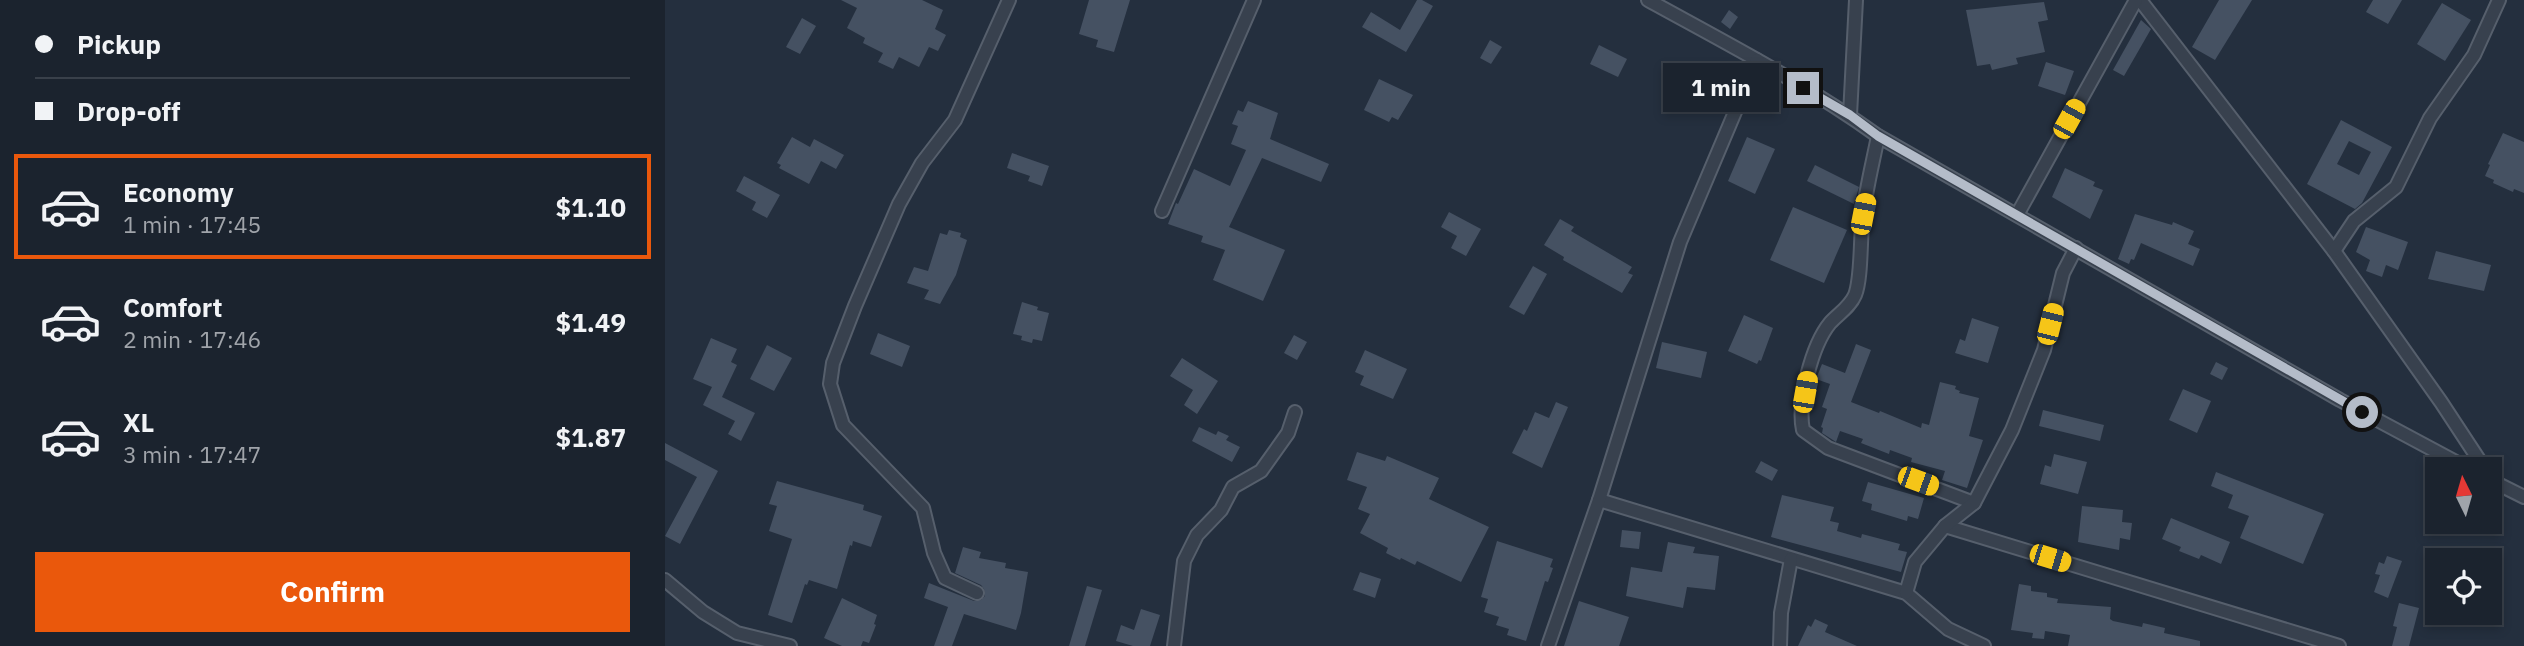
<!DOCTYPE html>
<html lang="en">
<head>
<meta charset="utf-8">
<style>
	:root { --surface:#1b232e; --page:#242b36; --text:#f1f3f6; --muted:#a0a4aa; --line:#39404a; --accent:#ea580c }
	body { margin:0; font-family:"IBM Plex Sans",sans-serif; background:var(--page); color:var(--text); height:100vh; display:flex; flex-direction:column; font-size:26px; white-space:nowrap }
	* { box-sizing:border-box; margin:0 }
	p { font-size:23px; color:var(--muted) }
	.icon { flex:none; width:38px; height:38px; fill:none; stroke:currentColor; stroke-width:2; stroke-linecap:round; stroke-linejoin:round }
	.map { position:relative; flex:1; overflow:hidden }
	.details { display:flex; flex-direction:column; background:var(--surface); width:665px }
	.details>* { flex:none }
	.top-card { display:grid; align-content:center; height:154px; padding:0 35px; background:var(--surface) }
	.needle { width:46px; rotate:355deg }
	.buttons { position:absolute; left:1760px; top:457px; display:grid; gap:14px }
	.buttons a { display:grid; place-items:center; width:77px; height:77px; border-radius:0px; background:var(--surface); box-shadow:0 4px 10px #0003,0 0 0 2px var(--line); font-size:35px }
	.end { position:absolute; width:32px; height:32px; margin:-16px; border:9px solid #b4bcc9; background:#111; box-shadow:0 0 0 4px #111 }
	.from { border-radius:50% }
	.bubble { position:absolute; height:49px; border-radius:0px; background:var(--surface); box-shadow:0 4px 10px #0003,0 0 0 2px var(--line); font-size:23px; font-weight:800; line-height:49px; text-align:center }
	.car { position:absolute; width:21px; height:42px; margin:-21px -10px; border-radius:9px; box-shadow:0 0 5px 2px #0007; background:linear-gradient(#f5c518 24%,#345 0 40%,#f5c518 0 76%,#345 0 86%,#f5c518 0) }
	.top-card b { display:flex; align-items:center; gap:24px; height:66px; font-size:26px }
	.top-card b+b { border-top:2px solid var(--line) }
	.top-card i { width:18px; height:18px; background:var(--text) }
	ul { padding:0; list-style:none }
	li { display:flex; align-items:center; gap:21px; height:105px; margin:0 14px 10px; padding:0 21px; border:4px solid transparent; border-radius:0px }
	li div { flex:1 }
	li b { display:block; font-size:26px }
	li em { font-style:normal; font-weight:800 }
	li.on { border-color:var(--accent) }
	li>.icon { width:63px; height:63px; stroke-width:1.5 }
	.action { display:flex; gap:14px; margin-top:auto; padding:14px 35px }
	.action a { flex:1; height:80px; border-radius:0px; background:var(--accent); color:#fff; font-size:28px; font-weight:800; line-height:80px; text-align:center }
	main { display:flex; flex:1; min-height:0 }
	.map>svg:first-child { display:block }
</style>
</head>
<body>
<main>
<section class="details">
<div class="top-card">
<b><i class="from"></i>Pickup</b>
<b><i></i>Drop-off</b>
</div>
<ul>
<li class="on"><svg class="icon" aria-label="car" viewBox="0 0 24 24"><path d="M5 17H2v-5l4-1 3-4h7l3 4 3 1v5h-3M9 17h6M6 11h13"/><circle cx="7" cy="17" r="2"/><circle cx="17" cy="17" r="2"/></svg><div><b>Economy</b><p>1 min · 17:45</p></div><em>$1.10</em></li>
<li><svg class="icon" aria-label="car" viewBox="0 0 24 24"><path d="M5 17H2v-5l4-1 3-4h7l3 4 3 1v5h-3M9 17h6M6 11h13"/><circle cx="7" cy="17" r="2"/><circle cx="17" cy="17" r="2"/></svg><div><b>Comfort</b><p>2 min · 17:46</p></div><em>$1.49</em></li>
<li><svg class="icon" aria-label="car" viewBox="0 0 24 24"><path d="M5 17H2v-5l4-1 3-4h7l3 4 3 1v5h-3M9 17h6M6 11h13"/><circle cx="7" cy="17" r="2"/><circle cx="17" cy="17" r="2"/></svg><div><b>XL</b><p>3 min · 17:47</p></div><em>$1.87</em></li>
</ul>
<div class="action"><a>Confirm</a></div>
</section>
<div class="map">
<svg width="1859" height="646" viewBox="0 0 1859 646">
	<rect width="100%" height="100%" fill="#242f3e"/>
	<!-- building -->
	<g fill="#455162" fill-rule="evenodd">
		<polygon points="176,0 257,0 278,10 270,29 281,35 273,51 264,47 254,67 234,57 228,69 213,62 218,53 198,43 200,38 182,28 192,8"/>
		<polygon points="424,0 465,0 449,52 431,47 433,40 414,34"/>
		<polygon points="752,0 757,0 768,6 741,52 697,27 706,12 735,30"/>
		<polygon points="1554,0 1587,0 1550,60 1527,47"/>
		<polygon points="1708,0 1737,0 1723,24 1701,12"/>
		<polygon points="1379,2 1383,20 1373,22 1380,52 1351,58 1353,64 1327,70 1325,64 1312,66 1301,10"/>
		<polygon points="1777,3 1806,20 1780,61 1752,44"/>
		<polygon points="1064,10 1073,17 1065,29 1056,22"/>
		<polygon points="137,18 151,26 135,54 121,47"/>
		<polygon points="1476,20 1486,29 1459,76 1448,70"/>
		<polygon points="825,40 837,47 826,64 815,58"/>
		<polygon points="934,45 962,59 953,77 925,64"/>
		<polygon points="1381,62 1409,71 1400,95 1373,86"/>
		<polygon points="714,79 748,95 733,120 727,117 724,122 699,110"/>
		<polygon points="583,101 613,113 605,139 664,164 656,182 597,158 564,227 620,250 598,301 548,280 560,250 536,242 538,236 503,224 511,203 513,204 529,169 565,186 581,150 566,144 573,126 567,124 573,110 578,112"/>
		<path d="M1676,120L1727,147L1697,203L1690,209L1642,184ZM1684,141L1706,152L1694,175L1672,164Z"/>
		<polygon points="1838,133 1859,142 1859,193 1849,189 1848,192 1828,183 1829,180 1820,176 1825,165 1823,164"/>
		<polygon points="127,137 145,147 149,139 179,155 171,169 156,161 144,184 114,168 116,165 112,163"/>
		<polygon points="1082,137 1110,149 1090,194 1063,181"/>
		<polygon points="347,153 384,166 377,186 363,181 365,176 342,168"/>
		<polygon points="1150,165 1194,187 1189,204 1142,181"/>
		<polygon points="1400,168 1430,182 1428,186 1438,190 1425,219 1387,197"/>
		<polygon points="79,176 115,195 102,218 87,210 91,202 71,191"/>
		<polygon points="1128,207 1182,230 1159,283 1105,260"/>
		<polygon points="784,212 816,229 801,256 786,248 792,236 776,227"/>
		<polygon points="1470,214 1507,225 1508,222 1529,231 1523,244 1535,249 1528,266 1476,243 1469,260 1466,259 1464,264 1453,259"/>
		<polygon points="895,219 909,227 906,231 967,267 963,273 968,275 957,293 898,260 899,257 879,245"/>
		<polygon points="1701,227 1743,242 1733,270 1721,265 1717,277 1701,271 1705,260 1691,252"/>
		<polygon points="284,230 296,233 295,237 302,240 291,275 275,304 259,299 264,290 242,283 249,267 263,271 275,233 282,235"/>
		<polygon points="1771,251 1826,265 1819,291 1763,279"/>
		<polygon points="868,266 882,274 859,315 844,307"/>
		<polygon points="357,302 373,307 372,310 384,313 377,341 368,339 367,343 356,340 357,336 348,334"/>
		<polygon points="1079,315 1108,328 1096,361 1094,360 1092,364 1063,351"/>
		<polygon points="1307,318 1334,327 1323,363 1290,353 1295,339 1300,341"/>
		<polygon points="213,333 245,346 237,367 205,354"/>
		<polygon points="629,335 642,342 632,360 619,353"/>
		<polygon points="46,338 72,349 66,362 72,365 57,397 90,413 76,441 63,434 70,421 38,405 47,387 28,379"/>
		<polygon points="997,342 1042,352 1036,378 991,368"/>
		<polygon points="1191,344 1206,350 1186,402 1214,413 1215,411 1256,428 1257,423 1264,425 1275,382 1291,386 1290,389 1295,391 1294,393 1314,398 1304,436 1318,440 1302,488 1277,480 1280,471 1246,462 1247,458 1225,450 1224,454 1196,443 1198,439 1175,431 1171,442 1157,433 1158,428 1156,427 1162,409 1157,407 1165,384 1151,379 1157,364 1180,373"/>
		<polygon points="102,345 127,358 109,391 85,379"/>
		<polygon points="700,350 742,369 728,399 695,385 699,376 690,372"/>
		<polygon points="517,358 553,381 532,414 519,405 528,390 505,376"/>
		<polygon points="1551,362 1563,368 1557,380 1545,374"/>
		<polygon points="1518,389 1546,401 1532,433 1504,420"/>
		<polygon points="891,402 903,407 877,468 847,453 859,429 862,431 870,412 884,418"/>
		<polygon points="1378,410 1439,425 1435,441 1374,426"/>
		<polygon points="534,427 551,435 553,431 564,436 561,440 575,447 567,462 527,441"/>
		<polygon points="0,443 53,471 15,544 0,536 32,477 0,460"/>
		<polygon points="692,452 720,461 722,456 774,478 764,499 824,527 796,582 752,561 750,565 736,558 735,560 721,553 723,548 695,533 705,514 693,509 702,487 682,480"/>
		<polygon points="1389,454 1422,462 1413,494 1375,484 1380,465 1386,467"/>
		<polygon points="1096,461 1113,470 1107,481 1090,472"/>
		<polygon points="1551,472 1659,514 1638,564 1575,538 1584,516 1563,508 1568,495 1546,486"/>
		<polygon points="112,481 199,505 198,510 217,516 206,547 188,541 187,546 185,545 172,589 144,580 142,585 140,584 127,623 103,615 127,539 104,531 112,506 104,504"/>
		<polygon points="1203,482 1259,498 1253,519 1243,516 1242,521 1206,510 1207,504 1197,501"/>
		<polygon points="1117,495 1169,507 1165,521 1174,523 1172,531 1196,538 1197,534 1235,544 1233,550 1242,552 1236,572 1106,537"/>
		<polygon points="1417,506 1458,510 1457,522 1467,523 1465,540 1455,538 1454,550 1413,542"/>
		<polygon points="1506,518 1565,542 1556,564 1536,555 1534,559 1514,551 1516,547 1497,539"/>
		<polygon points="957,530 976,532 974,549 955,547"/>
		<polygon points="832,541 888,559 885,567 888,568 883,582 880,581 861,641 842,635 844,629 831,625 834,617 819,612 823,599 816,597"/>
		<polygon points="1003,542 1030,547 1028,553 1054,556 1050,590 1022,587 1018,608 961,596 966,567 997,572"/>
		<polygon points="298,547 316,552 314,558 341,563 340,568 363,572 356,613 351,630 299,614 287,646 269,646 283,607 259,598 264,583 309,601 316,600 320,596 319,589 316,585 290,573"/>
		<polygon points="1722,556 1737,561 1723,598 1709,592 1715,575 1710,574 1714,562 1719,564"/>
		<polygon points="695,572 716,579 710,598 688,590"/>
		<polygon points="1354,584 1366,586 1366,591 1382,593 1382,597 1393,599 1392,603 1446,607 1445,619 1448,621 1477,627 1478,623 1500,628 1499,633 1535,641 1535,646 1403,646 1405,635 1380,631 1379,639 1367,638 1368,633 1346,630"/>
		<polygon points="422,586 437,590 420,646 404,646"/>
		<polygon points="177,598 212,615 209,624 211,625 204,643 198,641 196,646 177,646 159,638"/>
		<polygon points="914,601 964,617 954,646 899,646"/>
		<polygon points="1734,603 1754,608 1744,646 1727,646 1732,627 1728,626"/>
		<polygon points="476,609 495,615 485,646 468,646 451,641 456,625 469,630"/>
		<polygon points="1150,619 1163,625 1160,632 1192,646 1133,646 1143,625 1146,627"/>
	</g>
	<g fill="none" stroke-linecap="round" stroke-linejoin="round">
		<!-- minor casing -->
		<g stroke="#565f6c" stroke-width="16">
			<g id="minor">
				<path d="M983,0C1061,43 1141,84 1213,136L1675,400L1804,469"/>
				<polyline points="1475,0 1669,251 1776,402 1820,469"/>
				<polyline points="1185,115 1191,0"/>
				<path d="M1213,136C1208,162 1201,189 1198,215C1195,235 1197,278 1190,295C1185,307 1173,314 1165,323C1147,345 1132,402 1138,430L1163,448L1309,503"/>
				<polyline points="497,211 589,0"/>
				<polyline points="1352,215 1471,0"/>
				<polyline points="1669,251 1689,221 1731,187 1765,118 1809,55 1834,0"/>
				<polyline points="1825,480 1859,497"/>
				<polyline points="934,500 1241,593 1283,629 1319,646"/>
				<polyline points="1280,526 1674,646"/>
				<polyline points="0,580 38,612 72,633 125,646"/>
				<polyline points="312,593 280,578 269,553 258,508 178,425 165,384 168,363 190,306 234,204 257,163 290,120 344,0"/>
				<polyline points="1241,593 1250,562 1280,526 1309,503 1347,430 1379,350 1398,273 1411,248"/>
				<polyline points="509,646 519,561 532,535 556,510 568,487 596,471 623,433 630,412"/>
				<polyline points="883,646 934,500 1015,242 1092,60"/>
				<polyline points="1115,646 1116,613 1126,559"/>
			</g>
		</g>
		<!-- minor -->
		<use href="#minor" stroke="#38414e" stroke-width="12"/>
	</g>
	<g fill="none" stroke-linecap="round" stroke-linejoin="round">
		<!-- route -->
		<polyline stroke="#b4bcc9" stroke-width="9" points="1138,88 1185,115 1213,136 1697,412"/>
	</g>
</svg>
<div class="buttons">
<a><svg class="needle" viewBox="-14 -14 28 28"><path d="M0-13l5 13h-10z" fill="#e53935"/><path d="M0 13l5-13h-10z" fill="#a0a4aa"/></svg></a>
<a><svg class="icon" aria-label="locate" viewBox="0 0 24 24"><circle cx="12" cy="12" r="6"/><path d="M12 2v4M12 18v4M2 12h4M18 12h4"/></svg></a>
</div>
<i class="end from" style="left:1697px;top:412px"></i>
<i class="end" style="left:1138px;top:88px"></i>
<div class="bubble" style="left:998px;top:63px;width:116px">1 min</div>
<i class="car" style="left:1404px;top:119px;rotate:29deg"></i>
<i class="car" style="left:1198px;top:214px;rotate:11deg"></i>
<i class="car" style="left:1385px;top:324px;rotate:14deg"></i>
<i class="car" style="left:1140px;top:392px;rotate:10deg"></i>
<i class="car" style="left:1253px;top:481px;rotate:110deg"></i>
<i class="car" style="left:1385px;top:558px;rotate:107deg"></i>
</div>
</main>
</body>
</html>
